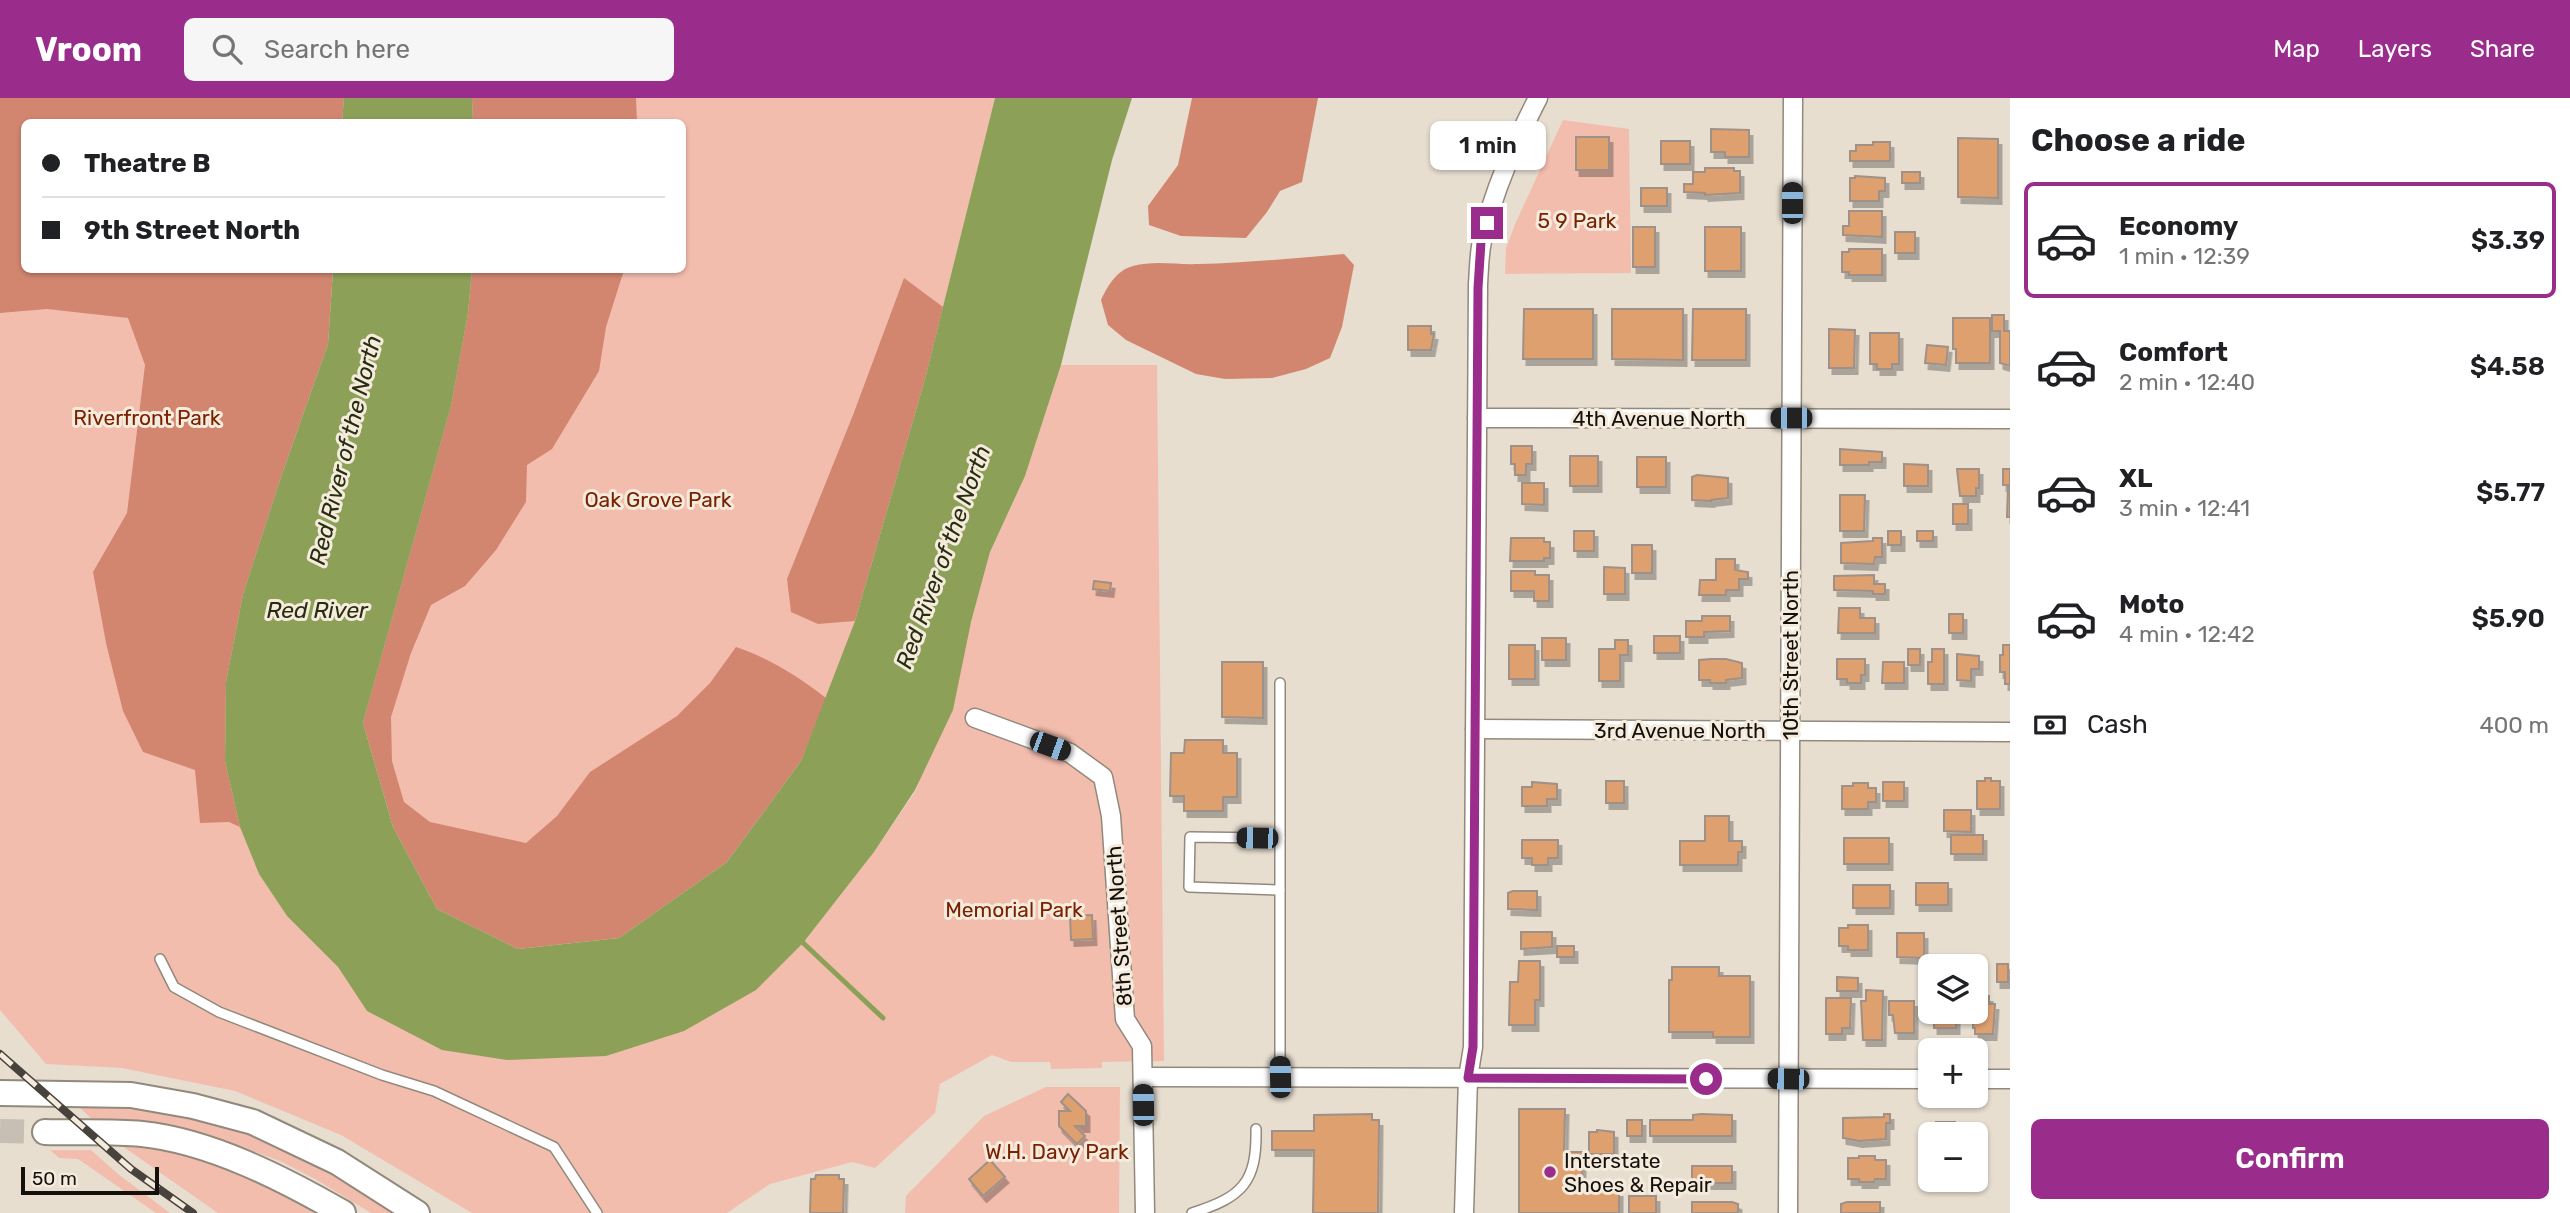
<!DOCTYPE html>
<html lang="en">
<head>
<meta charset="utf-8">
<style>
	:root { --surface:#fff; --page:#f6f6f6; --text:#202124; --muted:#757577; --line:#e0e0e0; --accent:#9a2c8c }
	body { margin:0; font-family:Rubik,sans-serif; background:var(--page); color:var(--text); height:100vh; display:flex; flex-direction:column; font-size:26px; white-space:nowrap }
	* { box-sizing:border-box; margin:0 }
	p { font-size:23px; color:var(--muted) }
	.icon { flex:none; width:38px; height:38px; fill:none; stroke:currentColor; stroke-width:2; stroke-linecap:round; stroke-linejoin:round }
	.map { position:relative; flex:1; overflow:hidden }
	.details { display:flex; flex-direction:column; background:var(--surface); width:560px }
	.details>* { flex:none }
	.top-card { position:absolute; left:21px; top:21px; width:665px; height:154px; border-radius:10px; box-shadow:0 2px 5px #0004; display:grid; align-content:center; height:154px; padding:0 21px; background:var(--surface) }
	.buttons { position:absolute; left:1918px; top:856px; display:grid; gap:14px }
	.buttons a { display:grid; place-items:center; width:70px; height:70px; border-radius:10px; background:var(--surface); box-shadow:0 2px 5px #0004; font-size:35px }
	.scale { position:absolute; left:21px; bottom:18px; width:138px; box-sizing:border-box; padding-left:7px; border:4px solid #14100c; border-top:0; font-size:19px; line-height:24px; white-space:nowrap; color:#14100c; -webkit-text-stroke:5px #f5ebdd; paint-order:stroke }
	.end { position:absolute; width:32px; height:32px; margin:-16px; border:9px solid #9a2c8c; background:#fff; box-shadow:0 0 0 4px #fff }
	.from { border-radius:50% }
	.bubble { position:absolute; height:49px; border-radius:10px; background:var(--surface); box-shadow:0 2px 5px #0004; font-size:23px; font-weight:600; line-height:49px; text-align:center }
	.car { position:absolute; width:21px; height:42px; margin:-21px -10px; border-radius:9px; box-shadow:0 0 5px 2px #0007; background:linear-gradient(#222 24%,#8ab4d8 0 40%,#222 0 76%,#8ab4d8 0 86%,#222 0) }
	.top-card b { display:flex; align-items:center; gap:24px; height:66px; font-size:26px }
	.top-card b+b { border-top:2px solid var(--line) }
	.top-card i { width:18px; height:18px; background:var(--text) }
	ul { padding:0; list-style:none }
	li { display:flex; align-items:center; gap:21px; height:116px; margin:0 14px 10px; padding:0 7px; border:4px solid transparent; border-radius:10px }
	li div { flex:1 }
	li b { display:block; font-size:26px }
	li em { font-style:normal; font-weight:600 }
	li.selected { border-color:var(--accent) }
	li>.icon { width:63px; height:63px; stroke-width:1.5 }
	h2 { padding:0 21px; font-size:32px; line-height:84px }
	.pay { display:flex; align-items:center; gap:18px; height:77px; padding:0 21px; font-size:26px }
	.pay p { margin-inline-start:auto }
	.cta { display:flex; gap:14px; margin-top:auto; padding:14px 21px }
	.cta a { flex:1; height:80px; border-radius:10px; background:var(--accent); color:#fff; font-size:28px; font-weight:600; line-height:80px; text-align:center }
	header { display:flex; align-items:center; gap:42px; box-sizing:border-box; height:98px; padding:0 35px; background:var(--accent); color:#fff }
	header strong { font-size:33px }
	nav { display:flex; gap:38px; margin-inline-start:auto; font-size:24px }
	.search { width:490px; height:63px; background:var(--page); display:flex; align-items:center; gap:18px; box-sizing:border-box; padding:0 24px; border-radius:10px; color:var(--muted); font-size:26px }
	main { display:flex; flex:1; min-height:0 }
	.map>svg:first-child { display:block }
</style>
</head>
<body>
<header>
<strong>Vroom</strong>
<div class="search"><svg class="icon" aria-label="search" viewBox="0 0 24 24"><circle cx="10" cy="10" r="6"/><path d="M15 15l6 6"/></svg>Search here</div>
<nav><a>Map</a><a>Layers</a><a>Share</a></nav>
</header>
<main>
<div class="map">
<svg width="2010" height="1115" viewBox="0 0 2010 1115">
	<defs>
		<filter id="shadow"><feDropShadow dx="3.5" dy="6" stdDeviation="0" flood-color="#0004"/></filter>
	</defs>
	<rect width="100%" height="100%" fill="#e7ded0"/>
	<!-- green -->
	<g fill="#f3bdae">
		<polygon points="0,0 344,0 342,24 24,24 24,172 333,172 281,379 243,496 226,584 225,663 240,728 259,776 287,818 338,869 368,913 803,845 874,754 916,692 971,524 990,454 1025,378 1061,267 1157,267 1164,963 1102,964 1102,970 1051,971 1050,964 1011,964 992,957 940,986 935,1015 875,1070 852,1064 770,1086 727,1115 472,1115 341,1037 235,993 122,970 46,966 0,912"/>
		<polygon points="472,0 995,0 925,281 849,542 801,663 437,811 363,625 468,215 472,172 682,172 682,24 473,24"/>
		<polygon points="1563,22 1629,31 1631,175 1505,176 1506,150 1516,124"/>
		<polygon points="1046,989 1120,989 1119,1115 905,1115 906,1098 984,1018"/>
		<path d="M79,1009C164,1008 247,1029 321,1070C347,1083 370,1100 395,1115H371L315,1081L280,1063L217,1040L143,1025L93,1022Z"/>
		<path d="M122,1048C168,1049 218,1062 260,1081C282,1091 302,1104 323,1115H218Z"/>
		<polygon points="50,1052 91,1052 118,1076 170,1115 156,1115 78,1061 59,1060"/>
	</g>
	<!-- forest -->
	<g fill="#d28670">
		<polygon points="0,0 344,0 342,24 24,24 24,172 333,172 328,246 281,379 243,496 226,584 225,663 240,729 229,724 200,725 195,672 143,654 123,613 106,545 93,474 127,415 145,267 128,220 47,211 0,215"/>
		<polygon points="472,0 636,0 637,24 473,24"/>
		<polygon points="1192,0 1318,0 1302,84 1280,93 1267,114 1246,140 1181,138 1149,127 1148,108 1178,67"/>
		<path d="M1344,156L1354,167L1342,229L1330,260L1306,271L1272,280L1225,281L1196,276L1126,242L1108,227L1101,202C1108,187 1117,172 1133,168C1155,162 1177,167 1198,166C1247,165 1295,160 1344,156Z"/>
		<path d="M472,172H624L606,229L599,273L552,351L527,367L526,404L496,452L465,488L431,507L411,555L391,619L392,663L404,704L430,724L526,745L557,718L590,674L677,618L710,585L736,549C769,560 799,579 826,600L801,663L727,764L619,840L518,851L437,811L393,729L363,625L451,308L468,215Z"/>
		<polygon points="904,180 943,209 925,281 855,523 818,526 791,514 787,481 853,317"/>
	</g>
	<!-- water -->
	<g fill="#8ca058">
		<polygon points="344,0 472,0 473,24 342,24"/>
		<polygon points="995,0 1132,0 1112,62 1061,267 1025,378 990,454 971,524 953,612 915,692 874,754 803,845 756,892 684,933 606,958 507,962 442,952 367,913 338,869 287,818 259,776 240,729 225,663 226,584 243,496 281,379 328,246 333,172 472,172 468,215 451,308 363,625 393,729 437,811 518,851 619,840 727,764 801,663 855,523 925,281"/>
	</g>
	<g fill="none" stroke-linecap="round" stroke-linejoin="round">
		<!-- stream -->
		<polyline stroke="#8ca058" stroke-width="5" points="799,841 883,920"/>
	</g>
	<!-- building -->
	<g fill="#dfa06f" stroke="#9f9187" stroke-width="2" filter="url(#shadow)">
		<polygon points="1711,31 1749,32 1749,59 1725,59 1725,54 1711,54"/>
		<rect x="1576" y="39" width="33" height="33"/>
		<polygon points="1958,40 1998,41 1998,100 1958,99"/>
		<rect x="1661" y="43" width="29" height="23"/>
		<polygon points="1873,44 1890,44 1890,63 1850,63 1850,53 1856,53 1856,47 1873,47"/>
		<polygon points="1705,70 1734,70 1734,73 1740,73 1740,95 1705,97 1705,95 1684,94 1684,86 1693,86 1693,74 1705,74"/>
		<rect x="1902" y="74" width="18" height="11"/>
		<polygon points="1855,78 1885,80 1885,93 1879,93 1879,103 1850,103 1850,80 1855,80"/>
		<rect x="1641" y="90" width="26" height="18"/>
		<polygon points="1849,113 1882,113 1882,139 1843,137 1843,128 1849,128"/>
		<rect x="1633" y="129" width="22" height="40"/>
		<rect x="1705" y="129" width="36" height="44"/>
		<rect x="1895" y="134" width="20" height="21"/>
		<polygon points="1849,151 1882,151 1882,177 1849,177 1849,174 1842,174 1842,154 1849,154"/>
		<polygon points="1524,211 1593,211 1593,261 1523,261"/>
		<polygon points="1612,211 1683,211 1683,262 1612,261"/>
		<polygon points="1693,211 1746,211 1746,262 1692,262"/>
		<polygon points="1992,217 2004,217 2004,233 2010,233 2010,268 2000,265 2000,233 1992,233"/>
		<polygon points="1953,220 1990,220 1990,265 1956,265 1956,251 1953,251"/>
		<polygon points="1408,228 1431,228 1431,236 1434,236 1431,252 1408,252"/>
		<polygon points="1829,231 1855,232 1854,270 1829,270"/>
		<polygon points="1870,235 1899,235 1899,266 1892,266 1892,271 1877,271 1877,266 1870,266"/>
		<polygon points="1927,247 1948,249 1946,267 1925,265"/>
		<polygon points="1511,348 1532,348 1532,366 1526,366 1526,377 1515,377 1515,366 1511,366"/>
		<polygon points="1840,351 1882,354 1882,364 1869,364 1869,367 1840,367"/>
		<rect x="1570" y="358" width="28" height="30"/>
		<rect x="1637" y="359" width="29" height="30"/>
		<polygon points="1904,366 1928,367 1928,388 1904,388"/>
		<polygon points="1957,371 1979,371 1979,390 1976,390 1976,398 1960,398"/>
		<polygon points="2003,371 2010,371 2010,419 2007,419 2008,387 2003,387"/>
		<polygon points="1697,377 1728,380 1728,400 1711,402 1711,403 1692,402 1692,379"/>
		<polygon points="1522,385 1544,385 1544,407 1522,406"/>
		<polygon points="1840,397 1865,397 1864,433 1840,433"/>
		<rect x="1953" y="406" width="15" height="20"/>
		<rect x="1574" y="433" width="20" height="20"/>
		<rect x="1888" y="433" width="13" height="14"/>
		<rect x="1917" y="433" width="16" height="10"/>
		<polygon points="1511,440 1544,440 1544,444 1550,444 1550,460 1544,460 1544,463 1510,463"/>
		<polygon points="1873,440 1882,440 1882,459 1875,459 1874,466 1841,465 1841,445 1873,443"/>
		<rect x="1632" y="447" width="20" height="28"/>
		<polygon points="1716,461 1735,461 1735,472 1748,474 1748,481 1739,481 1739,492 1726,492 1726,497 1699,497 1700,482 1716,482"/>
		<polygon points="1604,469 1625,470 1625,496 1604,496"/>
		<polygon points="1511,473 1535,473 1535,477 1549,477 1549,503 1534,503 1534,493 1511,493"/>
		<polygon points="1874,477 1874,486 1885,486 1885,496 1873,496 1873,493 1834,492 1834,478"/>
		<polygon points="1094,483 1111,485 1110,493 1093,491"/>
		<polygon points="1839,510 1860,510 1860,520 1875,520 1875,535 1838,535"/>
		<rect x="1949" y="516" width="14" height="19"/>
		<polygon points="1702,518 1730,518 1730,533 1704,534 1704,539 1686,539 1686,523 1702,523"/>
		<rect x="1654" y="538" width="26" height="17"/>
		<rect x="1542" y="540" width="24" height="22"/>
		<polygon points="1615,542 1628,542 1628,557 1620,557 1620,583 1599,583 1599,551 1615,551"/>
		<rect x="1509" y="547" width="26" height="34"/>
		<polygon points="2003,547 2010,547 2010,586 2005,586 2005,574 2000,574 2000,557 2003,557"/>
		<rect x="1908" y="551" width="12" height="16"/>
		<polygon points="1932,551 1944,551 1944,586 1928,586 1928,564 1932,564"/>
		<polygon points="1957,556 1979,558 1979,571 1971,571 1971,583 1957,582"/>
		<polygon points="1711,561 1726,561 1742,565 1742,580 1726,582 1726,585 1710,585 1710,582 1699,582 1699,562"/>
		<polygon points="1837,561 1865,561 1865,577 1861,577 1861,585 1847,585 1847,581 1837,581"/>
		<polygon points="1222,564 1263,564 1263,620 1222,619"/>
		<polygon points="1883,564 1904,564 1904,585 1882,585"/>
		<polygon points="1185,642 1223,642 1223,655 1237,655 1237,699 1223,699 1223,713 1184,713 1184,698 1170,698 1171,655 1184,655"/>
		<polygon points="1985,680 1991,680 1991,683 2000,683 2000,711 1977,711 1977,683 1985,683"/>
		<rect x="1606" y="683" width="18" height="22"/>
		<polygon points="1532,684 1557,686 1557,701 1547,701 1547,708 1522,708 1522,689 1532,689"/>
		<rect x="1883" y="684" width="21" height="19"/>
		<polygon points="1853,685 1868,685 1868,690 1876,690 1876,704 1868,704 1868,711 1842,711 1842,688 1853,688"/>
		<polygon points="1944,712 1971,712 1971,734 1944,733"/>
		<polygon points="1705,718 1729,718 1729,743 1742,743 1742,754 1738,754 1738,767 1680,767 1680,743 1705,743"/>
		<rect x="1951" y="737" width="32" height="19"/>
		<rect x="1844" y="740" width="45" height="26"/>
		<polygon points="1522,742 1558,742 1558,760 1548,760 1548,767 1532,767 1532,760 1522,760"/>
		<rect x="1916" y="785" width="32" height="22"/>
		<rect x="1853" y="787" width="37" height="23"/>
		<polygon points="1513,793 1537,793 1537,812 1508,811 1508,795"/>
		<polygon points="1092,817 1093,841 1071,842 1070,818"/>
		<polygon points="1848,827 1868,827 1868,852 1848,852 1848,848 1839,848 1839,830 1848,830"/>
		<polygon points="1521,834 1552,834 1552,849 1521,851"/>
		<polygon points="1897,835 1924,835 1924,860 1897,859"/>
		<rect x="1557" y="848" width="17" height="11"/>
		<polygon points="1519,863 1540,863 1540,902 1535,902 1535,927 1509,927 1510,884 1518,884"/>
		<rect x="1997" y="866" width="11" height="18"/>
		<polygon points="1672,869 1719,869 1719,878 1750,878 1750,939 1713,939 1713,934 1669,934 1669,882 1672,882"/>
		<polygon points="1837,879 1858,880 1858,893 1837,893"/>
		<polygon points="1866,892 1883,893 1882,942 1863,942 1861,903 1866,903"/>
		<polygon points="1976,898 1989,898 1989,906 1995,906 1993,936 1975,936 1975,930 1973,930 1973,914 1976,914"/>
		<polygon points="1826,900 1851,900 1850,930 1842,930 1842,936 1826,936"/>
		<polygon points="1889,903 1914,903 1914,935 1895,935 1893,917 1889,917"/>
		<rect x="1934" y="914" width="22" height="16"/>
		<polygon points="1068,996 1086,1013 1086,1028 1075,1028 1085,1038 1077,1046 1059,1028 1059,1013 1070,1013 1061,1004"/>
		<polygon points="1519,1011 1565,1011 1564,1054 1582,1054 1582,1093 1619,1093 1619,1115 1519,1115"/>
		<polygon points="1372,1016 1372,1022 1379,1022 1378,1115 1313,1115 1314,1052 1272,1052 1272,1033 1314,1033 1314,1017"/>
		<polygon points="1701,1016 1732,1017 1732,1038 1650,1038 1650,1022 1693,1022 1693,1017"/>
		<polygon points="1884,1016 1890,1016 1890,1025 1886,1025 1886,1041 1859,1043 1843,1040 1843,1020 1884,1019"/>
		<rect x="1627" y="1022" width="15" height="16"/>
		<rect x="1936" y="1024" width="19" height="12"/>
		<polygon points="1597,1032 1614,1034 1614,1056 1589,1056 1589,1034 1597,1034"/>
		<polygon points="1859,1058 1875,1058 1875,1062 1886,1062 1886,1081 1875,1081 1874,1084 1859,1084 1859,1081 1848,1081 1848,1060 1859,1060"/>
		<polygon points="990,1062 1005,1079 983,1098 969,1081"/>
		<rect x="1692" y="1068" width="40" height="17"/>
		<polygon points="816,1077 839,1077 839,1081 844,1081 843,1115 810,1115 811,1081 815,1081"/>
		<rect x="1629" y="1098" width="27" height="17"/>
		<polygon points="1692,1104 1732,1104 1738,1106 1738,1115 1692,1115"/>
		<polygon points="1847,1104 1880,1104 1880,1115 1841,1115 1841,1106"/>
	</g>
	<g fill="none" stroke-linecap="round" stroke-linejoin="round">
		<!-- secondary-tunnel -->
		<polyline stroke="#c7bfb3" stroke-width="24" stroke-dasharray="24 12" stroke-linecap="butt" points="0,1033 45,1034"/>
		<!-- service casing -->
		<g stroke="#91897c" stroke-width="12">
			<g id="service">
				<polyline points="1280,585 1280,979"/>
				<polyline points="1280,740 1190,739 1189,789 1280,792"/>
				<polyline points="160,861 174,889 219,914 382,977 434,993 554,1049 597,1115"/>
				<path d="M1192,1115C1243,1099 1257,1084 1256,1031"/>
			</g>
		</g>
		<!-- minor casing -->
		<g stroke="#91897c" stroke-width="21">
			<g id="minor">
				<polyline points="1477,320 2010,321"/>
				<polyline points="975,620 1070,655 1103,679 1111,718 1125,921 1142,948 1145,1115"/>
				<polyline points="1475,631 2010,634"/>
				<polyline points="1143,979 1930,981"/>
				<polyline points="1976,981 2010,981"/>
				<path d="M1464,1115L1468,980L1473,949L1478,186C1479,172 1479,157 1482,143C1493,93 1515,45 1538,0"/>
				<polyline points="1788,1115 1793,0"/>
			</g>
		</g>
		<!-- secondary casing -->
		<g stroke="#91897c" stroke-width="28">
			<g id="secondary">
				<polyline points="0,995 131,997 193,1008 253,1024 337,1064 417,1115"/>
				<path d="M45,1034C77,1035 110,1033 142,1036C210,1043 284,1081 343,1115"/>
			</g>
		</g>
		<!-- service -->
		<use href="#service" stroke="#fff" stroke-width="9"/>
		<!-- minor -->
		<use href="#minor" stroke="#fff" stroke-width="18"/>
		<!-- secondary -->
		<use href="#secondary" stroke="#fff" stroke-width="24"/>
		<!-- rail casing -->
		<g stroke="#47423b" stroke-width="8">
			<polyline id="rail" points="0,956 131,1071 193,1115"/>
		</g>
		<!-- rail -->
		<use href="#rail" stroke="#f5ebdd" stroke-width="5" stroke-dasharray="16" stroke-linecap="butt"/>
	</g>
	<g fill="none" stroke-linecap="round" stroke-linejoin="round">
		<!-- route -->
		<polyline stroke="#9a2c8c" stroke-width="9" points="1487,125 1481,144 1478,190 1473,949 1468,980 1706,981"/>
	</g>
	<!-- markers -->
	<circle fill="#9a2c8c" stroke="#f5ebdd" stroke-width="2.5" cx="1550" cy="1074" r="7"/>
	<g text-anchor="middle" dominant-baseline="central" stroke-width="6" stroke-linejoin="round" paint-order="stroke">
		<!-- park labels -->
		<g font-size="21" fill="#7a2101" stroke="#f5ebdd">
			<text x="1577" y="122">5 9 Park</text>
			<text x="147" y="319">Riverfront Park</text>
			<text x="658" y="401">Oak Grove Park</text>
			<text x="1014" y="811">Memorial Park</text>
			<text x="1057" y="1053">W.H. Davy Park</text>
		</g>
		<!-- street labels -->
		<g font-size="21" fill="#14100c" stroke="#f5ebdd">
			<text x="1659" y="320">4th Avenue North</text>
			<text transform="translate(1790 557) rotate(-90)">10th Street North</text>
			<text x="1680" y="632">3rd Avenue North</text>
			<text transform="translate(1119 828) rotate(-94)">8th Street North</text>
		</g>
		<!-- poi labels -->
		<g font-size="21" fill="#14100c" stroke="#f5ebdd" text-anchor="start">
			<text x="1564" y="1062">Interstate<tspan x="1564" dy="24">Shoes &amp; Repair</tspan></text>
		</g>
		<!-- water labels -->
		<g font-size="23" font-style="italic" fill="#262e0f" stroke="#f5ebdd">
			<text transform="translate(345 352) rotate(-76)">Red River of the North</text>
			<text transform="translate(943 459) rotate(-70)">Red River of the North</text>
			<text x="317" y="512">Red River</text>
		</g>
	</g>
</svg>
<div class="buttons">
<a><svg class="icon" aria-label="layers" viewBox="0 0 24 24"><path d="M12 4l9 5-9 5-9-5zM3 14l9 5 9-5"/></svg></a>
<a>+</a>
<a>−</a>
</div>
<div class="scale">50 m</div>
<i class="end from" style="left:1706px;top:981px"></i>
<i class="end" style="left:1487px;top:125px"></i>
<div class="bubble" style="left:1430px;top:23px;width:116px">1 min</div>
<i class="car" style="left:1792px;top:105px;rotate:0deg"></i>
<i class="car" style="left:1791px;top:320px;rotate:270deg"></i>
<i class="car" style="left:1050px;top:648px;rotate:110deg"></i>
<i class="car" style="left:1257px;top:740px;rotate:271deg"></i>
<i class="car" style="left:1280px;top:979px;rotate:359deg"></i>
<i class="car" style="left:1788px;top:981px;rotate:271deg"></i>
<i class="car" style="left:1143px;top:1007px;rotate:359deg"></i>
<div class="top-card">
<b><i class="from"></i>Theatre B</b>
<b><i></i>9th Street North</b>
</div>
</div>
<section class="details">
<h2>Choose a ride</h2>
<ul>
<li class="selected"><svg class="icon" aria-label="car" viewBox="0 0 24 24"><path d="M5 17H2v-5l4-1 3-4h7l3 4 3 1v5h-3M9 17h6M6 11h13"/><circle cx="7" cy="17" r="2"/><circle cx="17" cy="17" r="2"/></svg><div><b>Economy</b><p>1 min · 12:39</p></div><em>$3.39</em></li>
<li><svg class="icon" aria-label="car" viewBox="0 0 24 24"><path d="M5 17H2v-5l4-1 3-4h7l3 4 3 1v5h-3M9 17h6M6 11h13"/><circle cx="7" cy="17" r="2"/><circle cx="17" cy="17" r="2"/></svg><div><b>Comfort</b><p>2 min · 12:40</p></div><em>$4.58</em></li>
<li><svg class="icon" aria-label="car" viewBox="0 0 24 24"><path d="M5 17H2v-5l4-1 3-4h7l3 4 3 1v5h-3M9 17h6M6 11h13"/><circle cx="7" cy="17" r="2"/><circle cx="17" cy="17" r="2"/></svg><div><b>XL</b><p>3 min · 12:41</p></div><em>$5.77</em></li>
<li><svg class="icon" aria-label="car" viewBox="0 0 24 24"><path d="M5 17H2v-5l4-1 3-4h7l3 4 3 1v5h-3M9 17h6M6 11h13"/><circle cx="7" cy="17" r="2"/><circle cx="17" cy="17" r="2"/></svg><div><b>Moto</b><p>4 min · 12:42</p></div><em>$5.90</em></li>
</ul>
<div class="pay"><svg class="icon" aria-label="cash" viewBox="0 0 24 24"><path d="M3 7h18v10H3z"/><circle cx="12" cy="12" r="2"/></svg>Cash<p>400 m</p></div>
<div class="cta"><a>Confirm</a></div>
</section>
</main>
</body>
</html>
